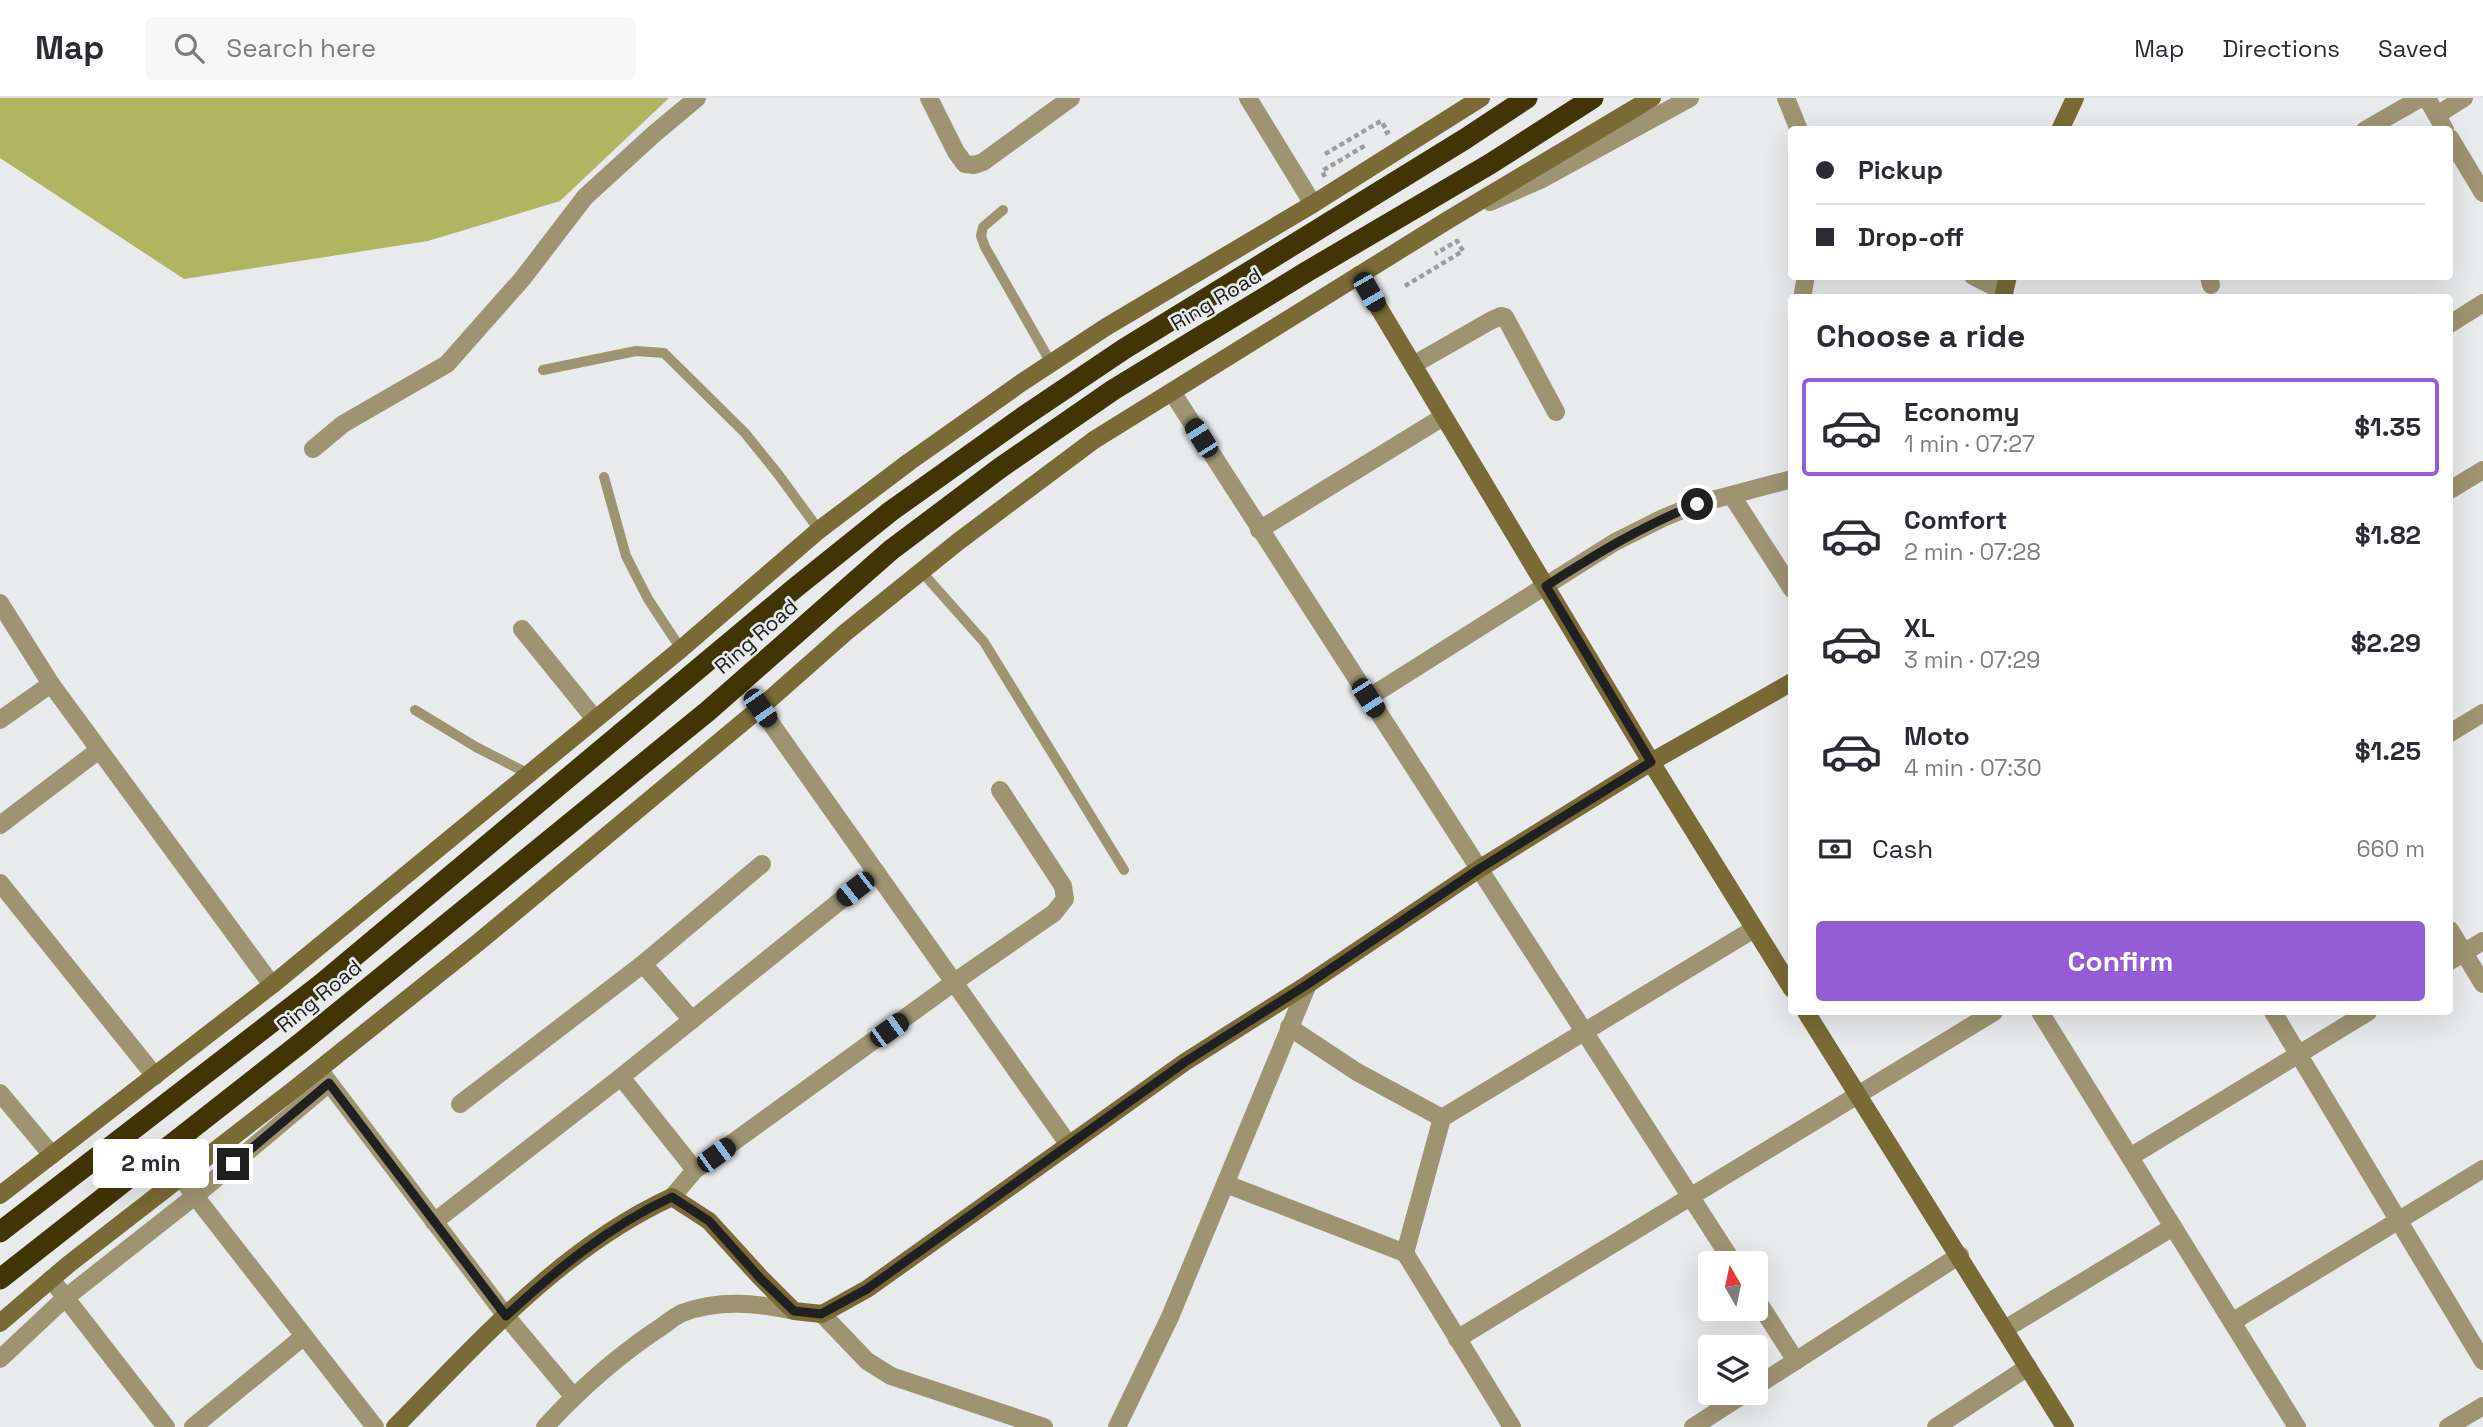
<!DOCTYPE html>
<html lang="en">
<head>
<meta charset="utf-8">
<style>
	:root { --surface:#fff; --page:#f7f7f7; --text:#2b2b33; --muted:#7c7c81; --line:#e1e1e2; --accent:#945cd5 }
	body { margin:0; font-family:"Space Grotesk",sans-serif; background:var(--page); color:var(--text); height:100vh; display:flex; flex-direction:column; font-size:26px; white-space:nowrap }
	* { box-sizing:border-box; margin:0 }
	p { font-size:23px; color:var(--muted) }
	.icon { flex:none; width:38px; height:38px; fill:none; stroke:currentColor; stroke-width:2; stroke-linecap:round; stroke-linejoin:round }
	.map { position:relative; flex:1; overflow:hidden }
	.side { position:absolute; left:1788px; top:196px; width:665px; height:721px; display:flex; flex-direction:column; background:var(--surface); border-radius:7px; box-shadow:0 7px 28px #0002 }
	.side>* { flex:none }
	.hud { position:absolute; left:1788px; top:28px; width:665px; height:154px; border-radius:7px; box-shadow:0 7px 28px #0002; display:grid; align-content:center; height:154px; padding:0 28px; background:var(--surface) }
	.needle { width:46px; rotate:351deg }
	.fabs { position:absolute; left:1698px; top:1153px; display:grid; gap:14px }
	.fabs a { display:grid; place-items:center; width:70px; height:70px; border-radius:7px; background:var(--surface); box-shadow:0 7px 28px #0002; font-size:35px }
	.end { position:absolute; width:32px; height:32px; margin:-16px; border:9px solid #202021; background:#fff; box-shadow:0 0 0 4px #fff }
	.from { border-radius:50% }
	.bubble { position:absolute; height:49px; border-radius:7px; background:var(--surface); box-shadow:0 7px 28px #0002; font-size:23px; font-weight:600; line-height:49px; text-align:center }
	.car { position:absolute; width:21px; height:42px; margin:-21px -10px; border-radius:9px; box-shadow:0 0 5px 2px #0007; background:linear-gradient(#222 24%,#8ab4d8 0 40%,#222 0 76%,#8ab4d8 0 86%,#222 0) }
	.hud b { display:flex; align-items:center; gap:24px; height:66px; font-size:26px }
	.hud b+b { border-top:2px solid var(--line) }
	.hud i { width:18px; height:18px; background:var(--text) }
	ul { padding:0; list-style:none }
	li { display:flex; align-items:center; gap:21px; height:98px; margin:0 14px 10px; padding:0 14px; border:4px solid transparent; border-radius:7px }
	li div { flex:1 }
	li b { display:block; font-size:26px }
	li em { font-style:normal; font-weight:600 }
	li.active { border-color:var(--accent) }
	li>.icon { width:63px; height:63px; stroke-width:1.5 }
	h2 { padding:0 28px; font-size:32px; line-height:84px }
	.pay { display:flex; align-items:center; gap:18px; height:77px; padding:0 28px; font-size:26px }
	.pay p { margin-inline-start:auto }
	.primary-button { display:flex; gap:14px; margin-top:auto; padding:14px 28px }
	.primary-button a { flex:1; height:80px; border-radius:7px; background:var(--accent); color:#fff; font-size:28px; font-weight:600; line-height:80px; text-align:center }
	header { display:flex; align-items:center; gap:42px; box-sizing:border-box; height:98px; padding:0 35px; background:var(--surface); border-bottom:2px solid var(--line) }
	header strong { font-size:33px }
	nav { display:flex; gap:38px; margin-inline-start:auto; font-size:24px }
	.search { width:490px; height:63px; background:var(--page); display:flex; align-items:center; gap:18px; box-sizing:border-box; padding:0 24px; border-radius:7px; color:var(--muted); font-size:26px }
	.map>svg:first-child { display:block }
</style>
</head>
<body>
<header>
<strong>Map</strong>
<div class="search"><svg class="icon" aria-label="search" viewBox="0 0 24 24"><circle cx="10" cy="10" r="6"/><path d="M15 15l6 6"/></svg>Search here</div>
<nav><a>Map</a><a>Directions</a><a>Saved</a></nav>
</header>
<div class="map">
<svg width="2483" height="1329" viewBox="0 0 2483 1329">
	<rect width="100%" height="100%" fill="#e8eaec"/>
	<!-- forest -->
	<polygon fill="#b1b561" points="0,0 669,0 560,103 428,143 184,181 0,60"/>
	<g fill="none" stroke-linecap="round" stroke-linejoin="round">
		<!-- path -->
		<g stroke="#9b9d9e" stroke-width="4.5" stroke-dasharray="5 3.5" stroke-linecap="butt">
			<polyline points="1325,56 1381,23 1388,34 1385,36"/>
			<polyline points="1325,79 1322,73 1366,47"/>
			<polyline points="1405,188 1463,153 1457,143 1435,156"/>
		</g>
		<!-- lane -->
		<g stroke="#9e9472" stroke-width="10">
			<polyline points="1003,112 983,129 981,138 985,149 1051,265"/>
			<polyline points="543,272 636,253 664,255 745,335 778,376 819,432"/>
			<polyline points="604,379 626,458 648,501 681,551"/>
			<polyline points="921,473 984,544 1124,772"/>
			<polyline points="415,612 476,649 529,676"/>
		</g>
		<!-- street -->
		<g stroke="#9e9472" stroke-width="18">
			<polyline points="929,0 956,54 965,66 974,67 983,64 1071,0"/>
			<polyline points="1248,0 1313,106"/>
			<polyline points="1786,0 1799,32"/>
			<polyline points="2427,0 2445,32"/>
			<polyline points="2437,17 2464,0"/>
			<polyline points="2365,32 2421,0"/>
			<polyline points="2450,40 2483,95"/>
			<polyline points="1490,104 1540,82 1690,0"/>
			<polyline points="1973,178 2004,194"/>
			<polyline points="2209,178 2211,187"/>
			<polyline points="1802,200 1806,178"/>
			<polyline points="2450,226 2483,205"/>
			<polyline points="1413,267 1490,223 1501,218 1505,219 1556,314"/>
			<polyline points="1172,294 1734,1166"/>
			<polyline points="313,351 343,326 447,266 523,180 585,99 654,36 697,0"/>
			<polyline points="2450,392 2483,372"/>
			<polyline points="1732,398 1792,491"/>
			<polyline points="1259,432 1443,319"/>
			<polyline points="0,505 51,586 272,887"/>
			<polyline points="522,531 595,621"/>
			<polyline points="1368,600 1615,444 1663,420 1697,406 1792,381"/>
			<polyline points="760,610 1069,1047"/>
			<polyline points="0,622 51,586"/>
			<polyline points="2450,635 2483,615"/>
			<polyline points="0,727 99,652"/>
			<polyline points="0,785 155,978"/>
			<polyline points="2450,832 2483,886"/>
			<polyline points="2450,863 2483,843"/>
			<polyline points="643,866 692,922"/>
			<polyline points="2040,914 2297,1329"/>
			<polyline points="2273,914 2483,1263"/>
			<polyline points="1289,929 1357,974 1442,1020"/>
			<polyline points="324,978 506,1218 573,1298"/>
			<polyline points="621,979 695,1072"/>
			<polyline points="0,995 52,1057"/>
			<polyline points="460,1006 643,866 762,766"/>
			<polyline points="2130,1059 2368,914"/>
			<polyline points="1226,1086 1405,1155 1512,1329"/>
			<polyline points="188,1089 375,1329"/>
			<polyline points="672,1099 695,1072 953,885 1054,815 1065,801 1063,788 1000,692"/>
			<polyline points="434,1124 621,979 876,774"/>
			<polyline points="1405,1155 1442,1020 1754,831"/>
			<polyline points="51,1181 166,1329"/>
			<polyline points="1755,1199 1796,1263"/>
			<polyline points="822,1216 867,1263 891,1278 1044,1329"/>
			<polyline points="2232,1224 2483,1071"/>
			<polyline points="2005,1231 2173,1129"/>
			<polyline points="1457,1241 1994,914"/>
			<polyline points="0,1261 64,1201 195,1098 329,985"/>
			<polyline points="1755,1289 1960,1157"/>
			<polyline points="193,1329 303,1239"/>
			<path d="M545,1329C578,1293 614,1261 655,1233C664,1228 673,1219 682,1215C719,1201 757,1205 794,1213"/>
			<polyline points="1117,1329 1170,1219 1308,886"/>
			<polyline points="1693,1329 1746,1295"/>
			<polyline points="1936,1329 2028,1269"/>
			<polyline points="2448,1329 2483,1308"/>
		</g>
		<!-- secondary -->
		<g stroke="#796a36" stroke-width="18">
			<polyline points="2060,32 2075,0"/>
			<polyline points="1359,177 1651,664 1792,891"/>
			<polyline points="2003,200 2008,178"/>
			<polyline points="1806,914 2065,1329"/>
			<polyline points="0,1097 272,887 681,551 819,432 909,364 1021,285 1106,229 1313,106 1481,0"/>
			<polyline points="0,1225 69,1166 292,993 480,843 760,610 846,534 959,443 1094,342 1448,122 1652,0"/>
			<path d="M395,1329C479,1244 561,1150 672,1099L709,1123L760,1179L794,1213L822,1216L867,1191L1185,964L1308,886L1479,771L1651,664L1792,584"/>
		</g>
		<!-- highway -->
		<g stroke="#423505" stroke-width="21">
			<polyline points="0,1134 320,887 795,490 891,413 1023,319 1124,251 1465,41 1527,0"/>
			<polyline points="0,1181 302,944 708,613 891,452 1000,370 1113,292 1308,173 1490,66 1593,0"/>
		</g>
	</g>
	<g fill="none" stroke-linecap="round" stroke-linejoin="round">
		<!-- route -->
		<path stroke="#202021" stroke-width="9" d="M233,1066L329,985L506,1218C556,1172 609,1128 672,1099L709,1123L760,1180L794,1213L821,1216L867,1191L1185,964L1308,886L1479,771L1651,664L1546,488C1596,456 1642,428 1697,406"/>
	</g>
	<g text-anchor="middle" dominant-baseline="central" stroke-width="5" stroke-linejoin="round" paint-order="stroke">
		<!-- street labels -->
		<g font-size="21" fill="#202021" stroke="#e8eaec">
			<text transform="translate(1216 201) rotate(-31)">Ring Road</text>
			<text transform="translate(756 538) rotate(-41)">Ring Road</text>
			<text transform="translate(319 898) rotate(-39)">Ring Road</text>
		</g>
	</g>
</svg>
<div class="fabs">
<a><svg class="needle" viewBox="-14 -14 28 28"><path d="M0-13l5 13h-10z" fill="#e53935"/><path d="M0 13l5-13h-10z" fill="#7c7c81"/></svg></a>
<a><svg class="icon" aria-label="layers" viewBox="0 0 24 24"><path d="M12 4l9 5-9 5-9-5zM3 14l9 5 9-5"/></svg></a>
</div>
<i class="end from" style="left:1697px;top:406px"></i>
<i class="end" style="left:233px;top:1066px"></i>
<div class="bubble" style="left:93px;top:1041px;width:116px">2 min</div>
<i class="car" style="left:1369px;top:194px;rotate:150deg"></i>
<i class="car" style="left:1201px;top:340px;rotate:328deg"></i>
<i class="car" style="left:1368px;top:600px;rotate:147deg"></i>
<i class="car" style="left:760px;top:610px;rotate:145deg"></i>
<i class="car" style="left:855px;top:791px;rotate:232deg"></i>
<i class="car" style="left:889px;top:932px;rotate:54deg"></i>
<i class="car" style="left:716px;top:1057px;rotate:54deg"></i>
<div class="hud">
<b><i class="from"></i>Pickup</b>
<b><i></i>Drop-off</b>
</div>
<section class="side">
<h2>Choose a ride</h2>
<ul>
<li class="active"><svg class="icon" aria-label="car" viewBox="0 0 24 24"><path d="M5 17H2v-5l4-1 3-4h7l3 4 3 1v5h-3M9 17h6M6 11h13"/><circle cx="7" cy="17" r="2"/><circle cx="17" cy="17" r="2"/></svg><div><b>Economy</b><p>1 min · 07:27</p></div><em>$1.35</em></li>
<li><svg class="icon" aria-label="car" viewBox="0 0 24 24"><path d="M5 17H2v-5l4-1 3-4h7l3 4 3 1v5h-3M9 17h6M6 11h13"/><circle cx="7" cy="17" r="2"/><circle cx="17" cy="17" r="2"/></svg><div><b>Comfort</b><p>2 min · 07:28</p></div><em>$1.82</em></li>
<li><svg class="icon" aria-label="car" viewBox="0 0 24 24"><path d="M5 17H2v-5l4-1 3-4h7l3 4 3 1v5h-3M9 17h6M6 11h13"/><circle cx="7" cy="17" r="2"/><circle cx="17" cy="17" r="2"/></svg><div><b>XL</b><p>3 min · 07:29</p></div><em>$2.29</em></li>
<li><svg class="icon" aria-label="car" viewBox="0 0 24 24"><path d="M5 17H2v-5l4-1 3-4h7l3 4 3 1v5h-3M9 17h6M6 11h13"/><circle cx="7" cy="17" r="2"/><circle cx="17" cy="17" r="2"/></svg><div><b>Moto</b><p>4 min · 07:30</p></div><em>$1.25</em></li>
</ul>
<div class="pay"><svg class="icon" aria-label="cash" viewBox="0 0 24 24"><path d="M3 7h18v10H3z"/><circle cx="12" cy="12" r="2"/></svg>Cash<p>660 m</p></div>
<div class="primary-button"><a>Confirm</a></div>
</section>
</div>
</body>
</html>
